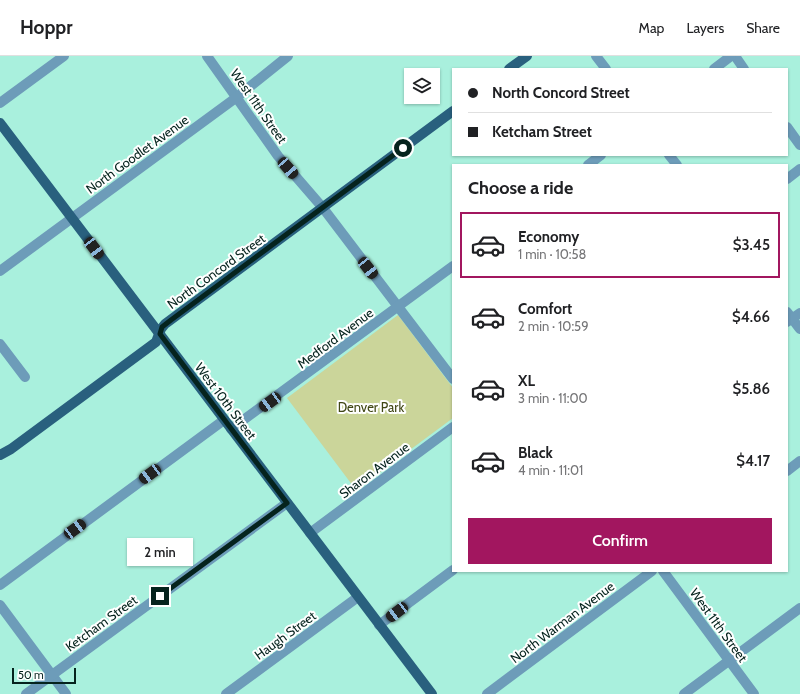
<!DOCTYPE html>
<html lang="en">
<head>
<meta charset="utf-8">
<style>
	:root { --surface:#fff; --page:#f2f2f2; --text:#202124; --muted:#757577; --line:#e0e0e0; --accent:#a2165f }
	body { margin:0; font-family:Cabin,sans-serif; background:var(--page); color:var(--text); height:100vh; display:flex; flex-direction:column; font-size:15px; white-space:nowrap }
	* { box-sizing:border-box; margin:0 }
	p { font-size:13px; color:var(--muted) }
	.icon { flex:none; width:22px; height:22px; fill:none; stroke:currentColor; stroke-width:2; stroke-linecap:round; stroke-linejoin:round }
	.map { position:relative; flex:1; overflow:hidden }
	.drawer { position:absolute; left:452px; top:108px; width:336px; height:408px; display:flex; flex-direction:column; background:var(--surface); border-radius:0px; box-shadow:0 1px 3px #0004 }
	.drawer>* { flex:none }
	.hud { position:absolute; left:452px; top:12px; width:336px; height:88px; border-radius:0px; box-shadow:0 1px 3px #0004; display:grid; align-content:center; height:88px; padding:0 16px; background:var(--surface) }
	.controls { position:absolute; left:404px; top:12px; display:grid; gap:8px }
	.controls a { display:grid; place-items:center; width:36px; height:36px; border-radius:0px; background:var(--surface); box-shadow:0 1px 3px #0004; font-size:20px }
	.scale { position:absolute; left:12px; bottom:10px; width:64px; box-sizing:border-box; padding-left:4px; border:2px solid #05231d; border-top:0; font-size:11px; line-height:14px; white-space:nowrap; color:#05231d; -webkit-text-stroke:3px #fff; paint-order:stroke }
	.end { position:absolute; width:18px; height:18px; margin:-9px; border:5px solid #05231d; background:#fff; box-shadow:0 0 0 2px #fff }
	.from { border-radius:50% }
	.bubble { position:absolute; height:28px; border-radius:0px; background:var(--surface); box-shadow:0 1px 3px #0004; font-size:13px; font-weight:600; line-height:28px; text-align:center }
	.car { position:absolute; width:12px; height:24px; margin:-12px -6px; border-radius:5px; box-shadow:0 0 3px 1px #0007; background:linear-gradient(#222 24%,#8ab4d8 0 40%,#222 0 76%,#8ab4d8 0 86%,#222 0) }
	.hud b { display:flex; align-items:center; gap:14px; height:38px; font-size:15px }
	.hud b+b { border-top:1px solid var(--line) }
	.hud i { width:10px; height:10px; background:var(--text) }
	ul { padding:0; list-style:none }
	li { display:flex; align-items:center; gap:12px; height:66px; margin:0 8px 6px; padding:0 8px; border:2px solid transparent; border-radius:0px }
	li div { flex:1 }
	li b { display:block; font-size:15px }
	li em { font-style:normal; font-weight:600 }
	li.selected { border-color:var(--accent) }
	li>.icon { width:36px; height:36px; stroke-width:1.5 }
	h2 { padding:0 16px; font-size:18px; line-height:48px }
	.action { display:flex; gap:8px; margin-top:auto; padding:8px 16px }
	.action a { flex:1; height:46px; border-radius:0px; background:var(--accent); color:#fff; font-size:16px; font-weight:600; line-height:46px; text-align:center }
	header { display:flex; align-items:center; gap:24px; box-sizing:border-box; height:56px; padding:0 20px; background:var(--surface); border-bottom:1px solid var(--line) }
	header strong { font-size:19px }
	nav { display:flex; gap:22px; margin-inline-start:auto; font-size:14px }
	.map>svg:first-child { display:block }
</style>
</head>
<body>
<header>
<strong>Hoppr</strong>
<nav><a>Map</a><a>Layers</a><a>Share</a></nav>
</header>
<div class="map">
<svg width="800" height="638" viewBox="0 0 800 638">
	<rect width="100%" height="100%" fill="#a9f0dd"/>
	<!-- green -->
	<polygon fill="#cbd59a" points="398,259 453,332 453,362 356,434 287,342"/>
	<g fill="none" stroke-linecap="round" stroke-linejoin="round">
		<!-- minor -->
		<g stroke="#6d9cb9" stroke-width="10">
			<polyline points="207,0 278,100 323,152 453,323"/>
			<polyline points="596,0 606,13"/>
			<polyline points="735,0 744,13"/>
			<polyline points="714,13 731,0"/>
			<polyline points="0,47 64,0"/>
			<polyline points="787,71 800,89"/>
			<polyline points="669,99 677,109"/>
			<polyline points="588,109 601,99"/>
			<polyline points="787,123 800,113"/>
			<polyline points="0,215 237,41 288,0"/>
			<polyline points="787,256 800,273"/>
			<polyline points="787,266 800,257"/>
			<polyline points="0,288 25,321"/>
			<polyline points="231,373 453,210"/>
			<polyline points="787,415 800,405"/>
			<polyline points="310,477 453,371"/>
			<polyline points="663,515 754,638"/>
			<polyline points="0,529 224,364"/>
			<polyline points="0,549 66,638"/>
			<polyline points="379,569 453,514"/>
			<polyline points="26,638 287,447"/>
			<polyline points="226,638 358,541"/>
			<polyline points="487,638 652,515"/>
			<polyline points="684,638 800,552"/>
		</g>
		<!-- major -->
		<g stroke="#29607e" stroke-width="10">
			<polyline points="509,13 527,0"/>
			<polyline points="0,67 432,638"/>
			<polyline points="0,399 11,393 156,286 161,273 165,268 453,55"/>
		</g>
	</g>
	<g fill="none" stroke-linecap="round" stroke-linejoin="round">
		<!-- route -->
		<polyline stroke="#05231d" stroke-width="5" points="160,540 287,447 160,278 162,271 171,264 403,92"/>
	</g>
	<g text-anchor="middle" dominant-baseline="central" stroke-width="4" stroke-linejoin="round" paint-order="stroke">
		<!-- street labels -->
		<g font-size="13" fill="#05231d" stroke="#fff">
			<text transform="translate(259 50) rotate(55)">West 11th Street</text>
			<text transform="translate(137 98) rotate(-36)">North Goodlet Avenue</text>
			<text transform="translate(216 215) rotate(-36)">North Concord Street</text>
			<text transform="translate(335 282) rotate(-37)">Medford Avenue</text>
			<text transform="translate(226 345) rotate(53)">West 10th Street</text>
			<text transform="translate(374 414) rotate(-37)">Sharon Avenue</text>
			<text transform="translate(562 566) rotate(-37)">North Warman Avenue</text>
			<text transform="translate(101 567) rotate(-36)">Ketcham Street</text>
			<text transform="translate(719 569) rotate(54)">West 11th Street</text>
			<text transform="translate(285 579) rotate(-36)">Haugh Street</text>
		</g>
		<!-- park labels -->
		<g font-size="13" fill="#404715" stroke="#fff">
			<text x="371" y="351">Denver Park</text>
		</g>
	</g>
</svg>
<div class="controls">
<a><svg class="icon" aria-label="layers" viewBox="0 0 24 24"><path d="M12 4l9 5-9 5-9-5zM3 14l9 5 9-5"/></svg></a>
</div>
<div class="scale">50 m</div>
<i class="end from" style="left:403px;top:92px"></i>
<i class="end" style="left:160px;top:540px"></i>
<div class="bubble" style="left:127px;top:482px;width:66px">2 min</div>
<i class="car" style="left:288px;top:112px;rotate:139deg"></i>
<i class="car" style="left:94px;top:192px;rotate:143deg"></i>
<i class="car" style="left:368px;top:212px;rotate:142deg"></i>
<i class="car" style="left:270px;top:346px;rotate:234deg"></i>
<i class="car" style="left:150px;top:418px;rotate:234deg"></i>
<i class="car" style="left:75px;top:473px;rotate:54deg"></i>
<i class="car" style="left:397px;top:556px;rotate:233deg"></i>
<div class="hud">
<b><i class="from"></i>North Concord Street</b>
<b><i></i>Ketcham Street</b>
</div>
<section class="drawer">
<h2>Choose a ride</h2>
<ul>
<li class="selected"><svg class="icon" aria-label="car" viewBox="0 0 24 24"><path d="M5 17H2v-5l4-1 3-4h7l3 4 3 1v5h-3M9 17h6M6 11h13"/><circle cx="7" cy="17" r="2"/><circle cx="17" cy="17" r="2"/></svg><div><b>Economy</b><p>1 min · 10:58</p></div><em>$3.45</em></li>
<li><svg class="icon" aria-label="car" viewBox="0 0 24 24"><path d="M5 17H2v-5l4-1 3-4h7l3 4 3 1v5h-3M9 17h6M6 11h13"/><circle cx="7" cy="17" r="2"/><circle cx="17" cy="17" r="2"/></svg><div><b>Comfort</b><p>2 min · 10:59</p></div><em>$4.66</em></li>
<li><svg class="icon" aria-label="car" viewBox="0 0 24 24"><path d="M5 17H2v-5l4-1 3-4h7l3 4 3 1v5h-3M9 17h6M6 11h13"/><circle cx="7" cy="17" r="2"/><circle cx="17" cy="17" r="2"/></svg><div><b>XL</b><p>3 min · 11:00</p></div><em>$5.86</em></li>
<li><svg class="icon" aria-label="car" viewBox="0 0 24 24"><path d="M5 17H2v-5l4-1 3-4h7l3 4 3 1v5h-3M9 17h6M6 11h13"/><circle cx="7" cy="17" r="2"/><circle cx="17" cy="17" r="2"/></svg><div><b>Black</b><p>4 min · 11:01</p></div><em>$4.17</em></li>
</ul>
<div class="action"><a>Confirm</a></div>
</section>
</div>
</body>
</html>
